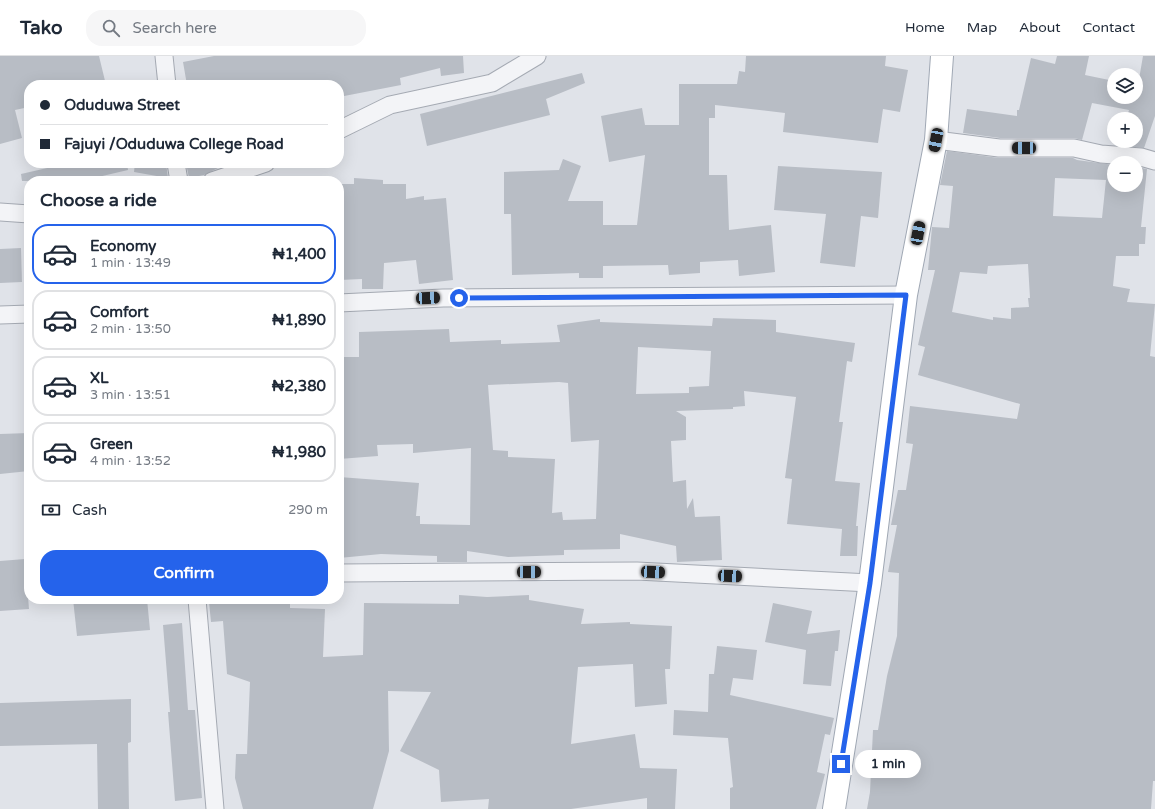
<!DOCTYPE html>
<html lang="en">
<head>
<meta charset="utf-8">
<style>
	:root { --surface:#fff; --page:#f6f6f7; --text:#1f2937; --muted:#747a83; --line:#e0e1e3; --accent:#2563eb }
	body { margin:0; font-family:"Varela Round",sans-serif; background:var(--page); color:var(--text); height:100vh; display:flex; flex-direction:column; font-size:15px; white-space:nowrap }
	* { box-sizing:border-box; margin:0 }
	p { font-size:13px; color:var(--muted) }
	.icon { flex:none; width:22px; height:22px; fill:none; stroke:currentColor; stroke-width:2; stroke-linecap:round; stroke-linejoin:round }
	.map { position:relative; flex:1; overflow:hidden }
	.panel { position:absolute; left:24px; top:120px; width:320px; height:428px; display:flex; flex-direction:column; background:var(--surface); border-radius:16px; box-shadow:0 4px 16px #0002 }
	.panel>* { flex:none }
	.banner { position:absolute; left:24px; top:24px; width:320px; height:88px; border-radius:16px; box-shadow:0 4px 16px #0002; display:grid; align-content:center; height:88px; padding:0 16px; background:var(--surface) }
	.buttons { position:absolute; left:1107px; top:12px; display:grid; gap:8px }
	.buttons a { display:grid; place-items:center; width:36px; height:36px; border-radius:50%; background:var(--surface); box-shadow:0 4px 16px #0002; font-size:20px }
	.end { position:absolute; width:18px; height:18px; margin:-9px; border:5px solid #2563eb; background:#fff; box-shadow:0 0 0 2px #fff }
	.from { border-radius:50% }
	.bubble { position:absolute; height:28px; border-radius:14px; background:var(--surface); box-shadow:0 4px 16px #0002; font-size:13px; font-weight:700; line-height:28px; text-align:center }
	.car { position:absolute; width:12px; height:24px; margin:-12px -6px; border-radius:5px; box-shadow:0 0 3px 1px #0007; background:linear-gradient(#222 24%,#8ab4d8 0 40%,#222 0 76%,#8ab4d8 0 86%,#222 0) }
	.banner b { display:flex; align-items:center; gap:14px; height:38px; font-size:15px }
	.banner b+b { border-top:1px solid var(--line) }
	.banner i { width:10px; height:10px; background:var(--text) }
	ul { padding:0; list-style:none }
	li { display:flex; align-items:center; gap:12px; height:60px; margin:0 8px 6px; padding:0 8px; border:2px solid var(--line); border-radius:16px }
	li div { flex:1 }
	li b { display:block; font-size:15px }
	li em { font-style:normal; font-weight:700 }
	li.selected { border-color:var(--accent) }
	li>.icon { width:36px; height:36px; stroke-width:1.5 }
	h2 { padding:0 16px; font-size:18px; line-height:48px }
	.pay { display:flex; align-items:center; gap:10px; height:44px; padding:0 16px; font-size:15px }
	.pay p { margin-inline-start:auto }
	.button { display:flex; gap:8px; margin-top:auto; padding:8px 16px }
	.button a { flex:1; height:46px; border-radius:16px; background:var(--accent); color:#fff; font-size:16px; font-weight:700; line-height:46px; text-align:center }
	header { display:flex; align-items:center; gap:24px; box-sizing:border-box; height:56px; padding:0 20px; background:var(--surface); border-bottom:1px solid var(--line) }
	header strong { font-size:19px }
	nav { display:flex; gap:22px; margin-inline-start:auto; font-size:14px }
	.search { width:280px; height:36px; background:var(--page); display:flex; align-items:center; gap:10px; box-sizing:border-box; padding:0 14px; border-radius:16px; color:var(--muted); font-size:15px }
	.map>svg:first-child { display:block }
</style>
</head>
<body>
<header>
<strong>Tako</strong>
<div class="search"><svg class="icon" aria-label="search" viewBox="0 0 24 24"><circle cx="10" cy="10" r="6"/><path d="M15 15l6 6"/></svg>Search here</div>
<nav><a>Home</a><a>Map</a><a>About</a><a>Contact</a></nav>
</header>
<div class="map">
<svg width="1155" height="753" viewBox="0 0 1155 753">
	<rect width="100%" height="100%" fill="#e0e3e9"/>
	<!-- building -->
	<g fill="#b8bdc5" fill-rule="evenodd">
		<polygon points="0,0 99,0 106,29 29,29 29,51 15,54 22,82 0,88"/>
		<polygon points="214,0 463,0 464,17 441,20 440,12 400,22 401,29 339,41 339,29 187,29 183,6"/>
		<polygon points="746,0 886,0 885,10 908,14 900,56 883,53 878,87 783,76 785,57 715,49 715,62 709,62 709,119 727,119 729,174 771,169 775,216 739,220 738,204 700,206 700,217 669,219 668,209 603,210 603,222 579,222 579,217 512,219 511,158 504,158 504,116 559,114 563,103 581,110 568,145 603,145 603,169 637,169 645,99 609,106 601,60 642,52 645,69 679,69 679,28 737,28 739,15 745,16"/>
		<polygon points="1057,0 1089,0 1085,19 1114,25 1114,41 1136,41 1136,29 1138,29 1143,0 1155,0 1155,60 1144,92 1117,89 1119,85 1136,85 1136,63 1126,63 1129,54 1092,47 1082,84 1074,82 1000,82 963,77 967,53 1017,60 1017,54 1019,54 1031,2 1055,8"/>
		<polygon points="582,17 585,27 546,43 550,59 427,90 420,58"/>
		<path d="M947,95L999,102H1073L1077,104L1114,109V129H1136V111L1147,113L1141,171H1146L1145,188H1139V200H1116L1113,230L1130,233L1127,246L1155,248L1150,300L1155,301V725H1153L1151,753H867L870,736L873,674H878L887,620L897,580L899,517L888,516L897,469H891L898,434H906L913,388L906,387L910,350L1017,363L1020,348L918,319L925,291L918,289L935,214H928L932,171L949,172L953,130L940,129ZM1055,122L1106,124L1102,162L1053,160ZM1028,208L1030,242H1028L1029,251L1011,252V263L993,261V264L952,256L960,216L987,218L988,210Z"/>
		<polygon points="69,107 127,107 128,114 81,125 22,125 21,118"/>
		<polygon points="135,107 166,107 168,122 134,116"/>
		<polygon points="186,107 218,107 218,112 204,119 189,122"/>
		<polygon points="778,110 882,116 878,162 861,160 855,211 820,207 826,158 774,154"/>
		<polygon points="354,122 383,124 383,128 406,128 406,143 424,140 424,144 446,142 453,224 419,228 416,204 384,207 383,233 362,233 362,223 339,224 339,128 354,128"/>
		<polygon points="21,192 22,226 0,227 0,193"/>
		<path d="M713,262L776,264V276L855,287L852,306L847,305L839,366H843L835,425L860,427L856,470H858L857,500H840L842,473L787,468L792,423L785,422L796,341L744,335L745,350L733,351V353L676,355L686,361V384L671,385L673,426L686,424L687,453L693,442L695,461L720,460L722,504L677,506L676,490L620,478V493L564,494V499L508,501L467,495V506H437V500L381,498L339,502V421L419,427L416,460H420V468L470,469L471,392L413,397V388L377,389L378,400L339,403V301H359V276L449,273L450,286L501,284V288L560,286L557,269L600,263V266L712,270ZM638,291L711,295L709,330L689,331V337L636,338ZM559,326L568,327L571,386L599,384L596,463L563,464L562,456L552,457L555,403L508,401V395L493,394L488,329Z"/>
		<polygon points="29,377 29,415 0,418 0,378"/>
		<polygon points="25,503 29,553 0,555 0,505"/>
		<polygon points="459,539 487,541 529,539 529,544 584,553 581,568 630,566 630,568 672,570 670,613 665,613 667,648 635,651 633,608 578,611 571,688 635,678 640,712 677,713 675,753 647,753 647,742 571,753 488,753 489,743 441,746 439,714 400,695 431,636 388,635 389,695 373,753 243,753 235,722 236,698 247,698 250,626 227,618 223,565 211,566 209,546 290,543 290,552 325,553 323,601 363,599 364,547 459,548"/>
		<polygon points="73,543 147,543 150,574 77,580"/>
		<polygon points="773,547 812,555 807,578 840,574 838,595 835,595 831,630 803,628 806,594 765,586"/>
		<polygon points="182,567 188,654 195,654 202,742 175,745 168,656 170,656 163,569"/>
		<polygon points="717,590 757,594 753,624 733,622 730,639 834,662 830,679 825,678 817,716 825,718 816,753 730,753 730,732 733,731 728,682 673,679 674,654 708,656 709,618 714,618"/>
		<polygon points="131,643 131,686 128,687 129,753 98,753 97,688 0,690 0,647"/>
	</g>
	<g fill="none" stroke-linecap="round" stroke-linejoin="round">
		<!-- minor casing -->
		<g stroke="#a5aab3" stroke-width="19">
			<g id="minor">
				<polyline points="164,0 167,29"/>
				<polyline points="339,74 390,49 492,27 537,0"/>
				<polyline points="936,84 999,92 1074,92 1101,98 1141,101 1155,105"/>
				<polyline points="176,107 179,125"/>
				<polyline points="212,125 266,107"/>
				<polyline points="0,156 29,158"/>
				<polyline points="339,247 443,242 906,239"/>
				<polyline points="0,259 29,258"/>
				<polyline points="339,517 637,515 870,527"/>
				<polyline points="197,543 215,753"/>
			</g>
		</g>
		<!-- primary casing -->
		<g stroke="#a0a8b4" stroke-width="24">
			<polyline id="primary" points="834,753 870,527 906,239 936,84 942,0"/>
		</g>
		<!-- minor -->
		<use href="#minor" stroke="#f3f4f7" stroke-width="17"/>
		<!-- primary -->
		<use href="#primary" stroke="#fff" stroke-width="22"/>
	</g>
	<g fill="none" stroke-linecap="round" stroke-linejoin="round">
		<!-- route -->
		<polyline stroke="#2563eb" stroke-width="5" points="459,242 906,239 870,527 841,708"/>
	</g>
</svg>
<div class="buttons">
<a><svg class="icon" aria-label="layers" viewBox="0 0 24 24"><path d="M12 4l9 5-9 5-9-5zM3 14l9 5 9-5"/></svg></a>
<a>+</a>
<a>−</a>
</div>
<i class="end from" style="left:459px;top:242px"></i>
<i class="end" style="left:841px;top:708px"></i>
<div class="bubble" style="left:855px;top:694px;width:66px">1 min</div>
<i class="car" style="left:936px;top:84px;rotate:191deg"></i>
<i class="car" style="left:1024px;top:92px;rotate:270deg"></i>
<i class="car" style="left:918px;top:177px;rotate:11deg"></i>
<i class="car" style="left:428px;top:242px;rotate:87deg"></i>
<i class="car" style="left:529px;top:516px;rotate:90deg"></i>
<i class="car" style="left:653px;top:516px;rotate:93deg"></i>
<i class="car" style="left:730px;top:520px;rotate:93deg"></i>
<div class="banner">
<b><i class="from"></i>Oduduwa Street</b>
<b><i></i>Fajuyi /Oduduwa College Road</b>
</div>
<section class="panel">
<h2>Choose a ride</h2>
<ul>
<li class="selected"><svg class="icon" aria-label="car" viewBox="0 0 24 24"><path d="M5 17H2v-5l4-1 3-4h7l3 4 3 1v5h-3M9 17h6M6 11h13"/><circle cx="7" cy="17" r="2"/><circle cx="17" cy="17" r="2"/></svg><div><b>Economy</b><p>1 min · 13:49</p></div><em>₦1,400</em></li>
<li><svg class="icon" aria-label="car" viewBox="0 0 24 24"><path d="M5 17H2v-5l4-1 3-4h7l3 4 3 1v5h-3M9 17h6M6 11h13"/><circle cx="7" cy="17" r="2"/><circle cx="17" cy="17" r="2"/></svg><div><b>Comfort</b><p>2 min · 13:50</p></div><em>₦1,890</em></li>
<li><svg class="icon" aria-label="car" viewBox="0 0 24 24"><path d="M5 17H2v-5l4-1 3-4h7l3 4 3 1v5h-3M9 17h6M6 11h13"/><circle cx="7" cy="17" r="2"/><circle cx="17" cy="17" r="2"/></svg><div><b>XL</b><p>3 min · 13:51</p></div><em>₦2,380</em></li>
<li><svg class="icon" aria-label="car" viewBox="0 0 24 24"><path d="M5 17H2v-5l4-1 3-4h7l3 4 3 1v5h-3M9 17h6M6 11h13"/><circle cx="7" cy="17" r="2"/><circle cx="17" cy="17" r="2"/></svg><div><b>Green</b><p>4 min · 13:52</p></div><em>₦1,980</em></li>
</ul>
<div class="pay"><svg class="icon" aria-label="cash" viewBox="0 0 24 24"><path d="M3 7h18v10H3z"/><circle cx="12" cy="12" r="2"/></svg>Cash<p>290 m</p></div>
<div class="button"><a>Confirm</a></div>
</section>
</div>
</body>
</html>
